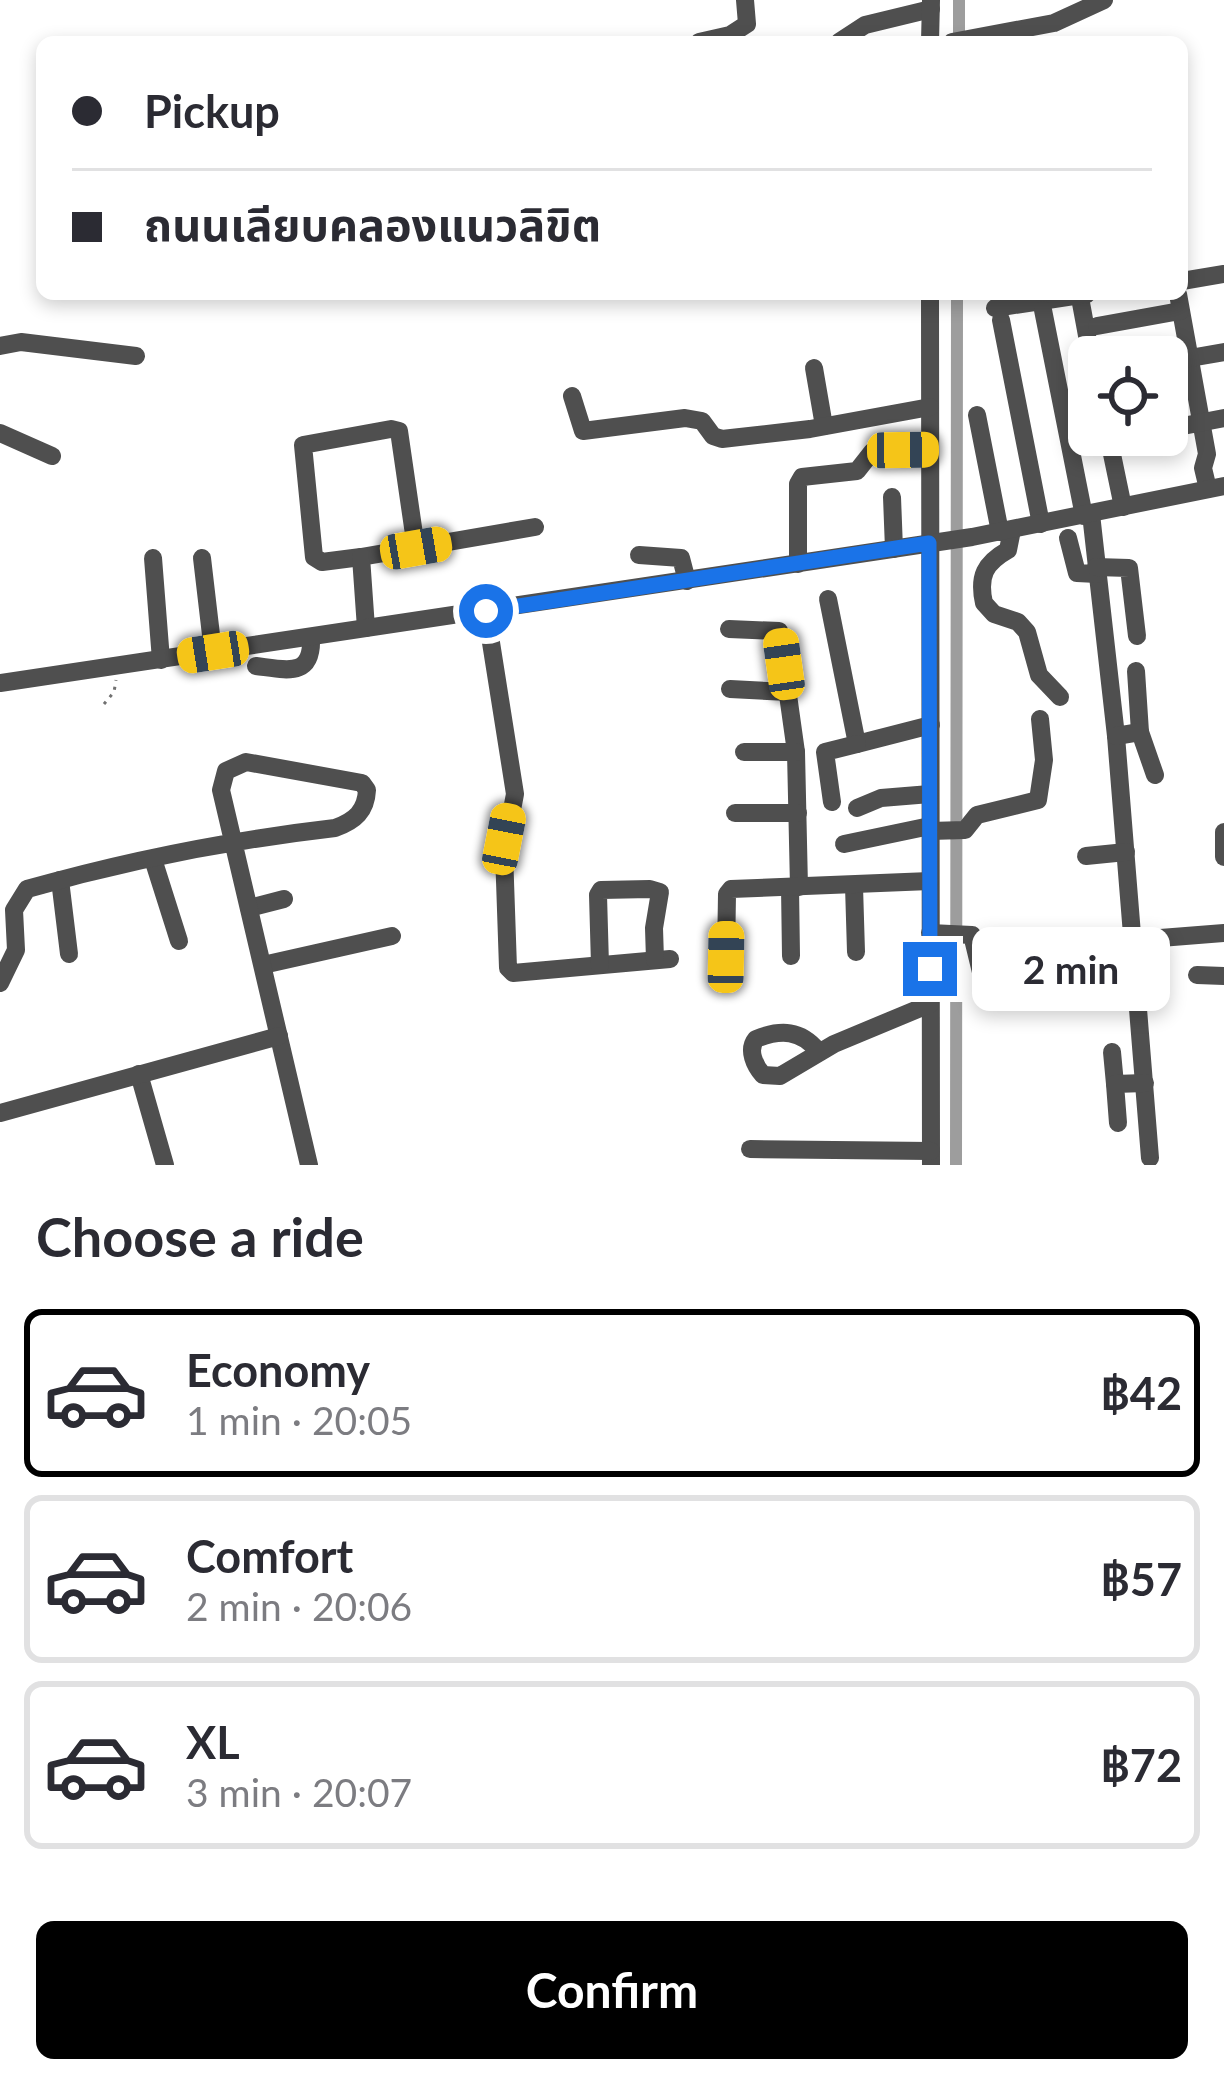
<!DOCTYPE html>
<html lang="en">
<head>
<meta charset="utf-8">
<style>
	:root { --surface:#fff; --page:#f2f2f3; --text:#2b2b33; --muted:#7c7c81; --line:#e1e1e2; --accent:#000 }
	body { margin:0; font-family:Lato,"Noto Sans Thai",sans-serif; background:var(--page); color:var(--text); height:100vh; display:flex; flex-direction:column; font-size:45px; white-space:nowrap }
	* { box-sizing:border-box; margin:0 }
	p { font-size:39px; color:var(--muted) }
	.icon { flex:none; width:66px; height:66px; fill:none; stroke:currentColor; stroke-width:2; stroke-linecap:round; stroke-linejoin:round }
	.map { position:relative; height:1165px; overflow:hidden }
	.sheet { display:flex; flex-direction:column; background:var(--surface); flex:1 }
	.sheet>* { flex:none }
	.top-card { position:absolute; left:36px; top:36px; width:1152px; height:264px; border-radius:18px; box-shadow:0 6px 18px #0003; display:grid; align-content:center; height:264px; padding:0 36px; background:var(--surface) }
	.fabs { position:absolute; left:1068px; top:336px; display:grid; gap:24px }
	.fabs a { display:grid; place-items:center; width:120px; height:120px; border-radius:18px; background:var(--surface); box-shadow:0 6px 18px #0003; font-size:60px }
	.end { position:absolute; width:54px; height:54px; margin:-27px; border:15px solid #1a73e8; background:#fff; box-shadow:0 0 0 6px #fff }
	.from { border-radius:50% }
	.bubble { position:absolute; height:84px; border-radius:18px; background:var(--surface); box-shadow:0 6px 18px #0003; font-size:39px; font-weight:700; line-height:84px; text-align:center }
	.car { position:absolute; width:36px; height:72px; margin:-36px -18px; border-radius:15px; box-shadow:0 0 9px 3px #0007; background:linear-gradient(#f5c518 24%,#345 0 40%,#f5c518 0 76%,#345 0 86%,#f5c518 0) }
	.top-card b { display:flex; align-items:center; gap:42px; height:114px; font-size:45px }
	.top-card b+b { border-top:3px solid var(--line) }
	.top-card i { width:30px; height:30px; background:var(--text) }
	ul { padding:0; list-style:none }
	li { display:flex; align-items:center; gap:36px; height:168px; margin:0 24px 18px; padding:0 12px; border:6px solid var(--line); border-radius:18px }
	li div { flex:1 }
	li b { display:block; font-size:45px }
	li em { font-style:normal; font-weight:700 }
	li.active { border-color:var(--accent) }
	li>.icon { width:108px; height:108px; stroke-width:1.5 }
	h2 { padding:0 36px; font-size:54px; line-height:144px }
	.cta { display:flex; gap:24px; margin-top:auto; padding:24px 36px }
	.cta a { flex:1; height:138px; border-radius:18px; background:var(--accent); color:#fff; font-size:48px; font-weight:700; line-height:138px; text-align:center }
	.map>svg:first-child { display:block }
</style>
</head>
<body>
<div class="map">
<svg width="1224" height="1165" viewBox="0 0 1224 1165">
	<rect width="100%" height="100%" fill="#fff"/>
	<g fill="none" stroke-linecap="round" stroke-linejoin="round">
		<!-- canal -->
		<g stroke="#9d9d9d" stroke-width="12">
			<polyline points="959,42 959,0"/>
			<polyline points="956,1165 957,294"/>
		</g>
		<!-- path -->
		<polyline stroke="#717171" stroke-width="3" stroke-dasharray="3 6" stroke-linecap="butt" points="104,704 114,692 116,680"/>
		<!-- minor -->
		<g stroke="#4f4f4f" stroke-width="18">
			<polyline points="699,42 730,35 747,24 745,0"/>
			<polyline points="839,42 865,25 931,9"/>
			<polyline points="930,42 931,0"/>
			<polyline points="952,42 1054,23 1104,0"/>
			<polyline points="1182,281 1224,274"/>
			<polyline points="930,294 931,1165"/>
			<polyline points="1178,294 1207,454 1203,468 1208,489"/>
			<polyline points="1081,303 1091,357"/>
			<polyline points="995,308 1087,294"/>
			<polyline points="1043,310 1084,516"/>
			<polyline points="1001,320 1041,524"/>
			<polyline points="1097,326 1180,311"/>
			<polyline points="0,346 21,342 136,356"/>
			<polyline points="1167,362 1224,352"/>
			<polyline points="814,368 824,426"/>
			<polyline points="572,396 583,431 685,418 702,421 713,436 722,439 810,429 930,407"/>
			<polyline points="977,415 1000,532"/>
			<polyline points="1167,429 1224,418"/>
			<polyline points="0,433 52,456"/>
			<polyline points="1108,435 1123,507"/>
			<polyline points="1124,437 1137,435"/>
			<polyline points="892,497 894,549"/>
			<polyline points="1091,514 1116,736 1150,1158"/>
			<path d="M1012,530L1008,550C985,563 978,576 984,603L994,614L1018,622L1027,632L1039,675L1060,697"/>
			<polyline points="1068,538 1077,573 1097,574"/>
			<polyline points="639,555 681,558 687,581"/>
			<polyline points="361,557 322,562 314,557 303,445 391,429 399,431 416,548"/>
			<polyline points="153,558 161,660"/>
			<polyline points="202,558 213,652"/>
			<polyline points="798,564 798,484 802,477 857,471 872,452 929,450"/>
			<polyline points="1096,567 1129,568 1137,636"/>
			<polyline points="828,599 857,744 931,725"/>
			<polyline points="486,611 515,794 504,852 508,968 513,973 670,959"/>
			<polyline points="366,628 361,557 535,527"/>
			<polyline points="729,629 779,631 796,752 799,887"/>
			<path d="M256,666C287,670 313,678 311,637"/>
			<polyline points="1136,671 1140,732"/>
			<polyline points="0,683 972,537 1224,486"/>
			<polyline points="730,689 788,692"/>
			<polyline points="1116,736 1140,732 1155,775"/>
			<polyline points="744,752 796,752"/>
			<polyline points="832,802 825,752 857,744"/>
			<polyline points="857,808 881,798 930,794"/>
			<polyline points="735,813 798,813"/>
			<polyline points="930,831 965,830 977,815 1038,800 1044,760 1040,719"/>
			<polyline points="1224,832 1224,857"/>
			<polyline points="844,844 930,826"/>
			<polyline points="1086,856 1126,852"/>
			<polyline points="153,859 179,941"/>
			<polyline points="60,880 69,954"/>
			<polyline points="854,886 856,952"/>
			<polyline points="790,887 791,956"/>
			<polyline points="249,908 284,899"/>
			<polyline points="930,933 972,935 986,993"/>
			<polyline points="1135,940 1224,933"/>
			<polyline points="726,957 727,894 731,889 930,881"/>
			<polyline points="263,965 392,936"/>
			<polyline points="600,965 598,895 601,890 650,889 660,892 654,928 655,960"/>
			<polyline points="1197,975 1224,976"/>
			<path d="M0,983L16,950L14,910L27,889C129,860 231,840 335,828C355,821 366,811 367,790L362,783L246,762L226,771L221,790C251,915 280,1040 309,1165"/>
			<path d="M818,1051C801,1030 781,1029 756,1039C747,1050 755,1066 763,1075L780,1076L834,1044L930,1004"/>
			<polyline points="1112,1052 1115,1084"/>
			<polyline points="139,1074 165,1165"/>
			<polyline points="0,1113 279,1036"/>
			<polyline points="1118,1123 1115,1084 1145,1083"/>
			<polyline points="750,1149 931,1151"/>
		</g>
	</g>
	<g fill="none" stroke-linecap="round" stroke-linejoin="round">
		<!-- route -->
		<polyline stroke="#1a73e8" stroke-width="15" points="486,611 929,543 930,969"/>
	</g>
</svg>
<div class="fabs">
<a><svg class="icon" aria-label="locate" viewBox="0 0 24 24"><circle cx="12" cy="12" r="6"/><path d="M12 2v4M12 18v4M2 12h4M18 12h4"/></svg></a>
</div>
<i class="end from" style="left:486px;top:611px"></i>
<i class="end" style="left:930px;top:969px"></i>
<div class="bubble" style="left:972px;top:927px;width:198px">2 min</div>
<i class="car" style="left:903px;top:450px;rotate:89deg"></i>
<i class="car" style="left:416px;top:548px;rotate:80deg"></i>
<i class="car" style="left:213px;top:652px;rotate:261deg"></i>
<i class="car" style="left:784px;top:664px;rotate:352deg"></i>
<i class="car" style="left:504px;top:839px;rotate:11deg"></i>
<i class="car" style="left:726px;top:957px;rotate:1deg"></i>
<div class="top-card">
<b><i class="from"></i>Pickup</b>
<b><i></i>ถนนเลียบคลองแนวลิขิต</b>
</div>
</div>
<section class="sheet">
<h2>Choose a ride</h2>
<ul>
<li class="active"><svg class="icon" aria-label="car" viewBox="0 0 24 24"><path d="M5 17H2v-5l4-1 3-4h7l3 4 3 1v5h-3M9 17h6M6 11h13"/><circle cx="7" cy="17" r="2"/><circle cx="17" cy="17" r="2"/></svg><div><b>Economy</b><p>1 min · 20:05</p></div><em>฿42</em></li>
<li><svg class="icon" aria-label="car" viewBox="0 0 24 24"><path d="M5 17H2v-5l4-1 3-4h7l3 4 3 1v5h-3M9 17h6M6 11h13"/><circle cx="7" cy="17" r="2"/><circle cx="17" cy="17" r="2"/></svg><div><b>Comfort</b><p>2 min · 20:06</p></div><em>฿57</em></li>
<li><svg class="icon" aria-label="car" viewBox="0 0 24 24"><path d="M5 17H2v-5l4-1 3-4h7l3 4 3 1v5h-3M9 17h6M6 11h13"/><circle cx="7" cy="17" r="2"/><circle cx="17" cy="17" r="2"/></svg><div><b>XL</b><p>3 min · 20:07</p></div><em>฿72</em></li>
</ul>
<div class="cta"><a>Confirm</a></div>
</section>
</body>
</html>
